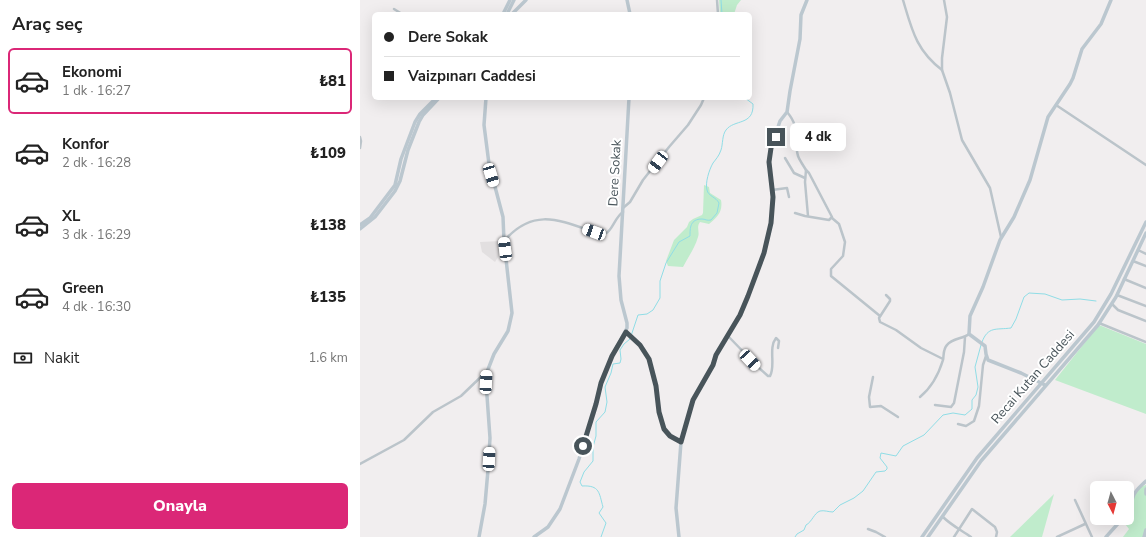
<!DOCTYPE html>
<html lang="tr">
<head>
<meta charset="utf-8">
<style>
	:root { --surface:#fff; --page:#f6f6f6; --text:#222; --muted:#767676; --line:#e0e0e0; --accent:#db2777 }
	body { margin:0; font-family:"Nunito Sans",sans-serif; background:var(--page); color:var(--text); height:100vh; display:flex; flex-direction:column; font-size:15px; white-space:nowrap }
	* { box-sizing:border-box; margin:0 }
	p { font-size:13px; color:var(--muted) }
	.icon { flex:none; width:22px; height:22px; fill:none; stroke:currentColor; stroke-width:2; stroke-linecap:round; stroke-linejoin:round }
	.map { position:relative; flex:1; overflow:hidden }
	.side { display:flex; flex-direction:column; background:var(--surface); width:360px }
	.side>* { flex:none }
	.banner { position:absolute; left:12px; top:12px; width:380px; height:88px; border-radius:6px; box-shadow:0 4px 16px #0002; display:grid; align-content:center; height:88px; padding:0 12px; background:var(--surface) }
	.needle { width:26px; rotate:174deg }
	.buttons { position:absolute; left:730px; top:481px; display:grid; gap:8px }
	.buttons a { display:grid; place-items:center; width:44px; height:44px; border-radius:6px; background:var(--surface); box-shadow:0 4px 16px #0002; font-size:20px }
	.end { position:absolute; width:18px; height:18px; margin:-9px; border:5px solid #48545a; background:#fff; box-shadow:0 0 0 2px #fff }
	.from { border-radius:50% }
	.bubble { position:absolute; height:28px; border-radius:6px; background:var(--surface); box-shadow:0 4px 16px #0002; font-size:13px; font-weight:800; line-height:28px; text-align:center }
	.car { position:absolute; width:12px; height:24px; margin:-12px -6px; border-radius:5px; box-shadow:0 0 3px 1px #0007; background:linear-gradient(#fff 24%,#345 0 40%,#fff 0 76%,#345 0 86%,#fff 0) }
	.banner b { display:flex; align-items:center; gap:14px; height:38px; font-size:15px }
	.banner b+b { border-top:1px solid var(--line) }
	.banner i { width:10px; height:10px; background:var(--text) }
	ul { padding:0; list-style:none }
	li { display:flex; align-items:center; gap:12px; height:66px; margin:0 8px 6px; padding:0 4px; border:2px solid transparent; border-radius:6px }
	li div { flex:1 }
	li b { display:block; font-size:15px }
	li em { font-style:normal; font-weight:800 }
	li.selected { border-color:var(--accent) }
	li>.icon { width:36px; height:36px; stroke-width:1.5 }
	h2 { padding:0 12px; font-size:18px; line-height:48px }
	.pay { display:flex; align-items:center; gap:10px; height:44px; padding:0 12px; font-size:15px }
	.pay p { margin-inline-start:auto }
	.cta { display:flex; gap:8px; margin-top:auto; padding:8px 12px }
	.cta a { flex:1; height:46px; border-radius:6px; background:var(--accent); color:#fff; font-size:16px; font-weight:800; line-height:46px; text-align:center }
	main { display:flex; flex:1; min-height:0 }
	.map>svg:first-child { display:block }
</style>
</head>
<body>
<main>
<section class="side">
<h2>Araç seç</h2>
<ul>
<li class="selected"><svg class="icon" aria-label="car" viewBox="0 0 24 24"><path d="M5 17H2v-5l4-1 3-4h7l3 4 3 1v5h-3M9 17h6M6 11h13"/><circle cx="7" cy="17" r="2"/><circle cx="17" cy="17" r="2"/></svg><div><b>Ekonomi</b><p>1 dk · 16:27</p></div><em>₺81</em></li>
<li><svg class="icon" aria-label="car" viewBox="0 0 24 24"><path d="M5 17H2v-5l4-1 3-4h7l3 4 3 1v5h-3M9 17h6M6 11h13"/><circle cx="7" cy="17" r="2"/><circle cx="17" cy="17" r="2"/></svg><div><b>Konfor</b><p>2 dk · 16:28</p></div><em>₺109</em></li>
<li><svg class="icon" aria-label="car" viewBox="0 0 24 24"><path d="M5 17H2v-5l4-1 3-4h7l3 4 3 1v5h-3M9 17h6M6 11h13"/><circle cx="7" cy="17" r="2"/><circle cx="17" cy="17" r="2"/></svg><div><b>XL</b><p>3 dk · 16:29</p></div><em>₺138</em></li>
<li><svg class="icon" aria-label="car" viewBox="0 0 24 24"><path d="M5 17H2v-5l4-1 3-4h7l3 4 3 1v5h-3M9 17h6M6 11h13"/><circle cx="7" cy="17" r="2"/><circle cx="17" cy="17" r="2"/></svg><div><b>Green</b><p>4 dk · 16:30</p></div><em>₺135</em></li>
</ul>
<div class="pay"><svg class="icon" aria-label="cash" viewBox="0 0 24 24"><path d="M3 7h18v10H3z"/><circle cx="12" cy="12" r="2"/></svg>Nakit<p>1.6 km</p></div>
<div class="cta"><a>Onayla</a></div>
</section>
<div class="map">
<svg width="786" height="537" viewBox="0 0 786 537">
	<rect width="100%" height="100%" fill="#f1eeef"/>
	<!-- education -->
	<polygon fill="#e2dfe0" points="141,241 140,254 135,262 122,252 120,242"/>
	<!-- green -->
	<g fill="#c0eccc">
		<polygon points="359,0 381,0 377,5 374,14 360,14"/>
		<path d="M344,185L349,187L350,193L361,200C363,211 358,217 349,224L340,222C336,227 340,232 338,237C335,248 328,257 323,267L308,266L306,261L314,240L327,227L329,222L333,219L342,215L343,213Z"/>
		<polygon points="739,325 786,344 786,414 695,380"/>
		<path d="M786,485V537H763L769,529L762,520L763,518H767C767,506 773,496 779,487Z"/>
		<polygon points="694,494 682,537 650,537"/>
	</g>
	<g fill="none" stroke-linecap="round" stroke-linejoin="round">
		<!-- stream -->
		<g stroke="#90dde6" stroke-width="1">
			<polyline points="361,0 362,14"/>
			<path d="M622,342C628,326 636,330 651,328L656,319L664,297L669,293L685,294L702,300L720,299L736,301"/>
			<path d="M241,537L246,523L239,513L243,507C239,493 240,485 222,486L220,482L224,472L233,461V447L236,436V422L245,412L247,402L245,387L251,373L253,364L260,363L261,359L260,350L264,344L270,339L278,315L287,314L293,310L300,298V281L306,263L319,242L330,236C330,228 330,219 342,219C345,219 347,221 351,220L357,213L359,203C356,197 348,196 347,190C345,183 349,170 353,163C356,159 359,156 361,150C363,144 362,135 366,130C374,119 394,126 393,104L385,98"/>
			<path d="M435,537L437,534L444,530L446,525C452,522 454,513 460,511C464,510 469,512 473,512L480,505L494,498L503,491L516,472L525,471L527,469V467L520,458L521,453L536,456L543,446L564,435L583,415L593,413L605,415L612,409V400L616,395L618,387L615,367L621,345"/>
		</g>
		<!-- street -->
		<g stroke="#bbc4ca" stroke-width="2.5">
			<polyline points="357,0 358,14"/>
			<path d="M543,0C552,30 556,50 582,70"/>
			<polyline points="584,0 587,17 582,58 582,70 590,93 602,140 630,188 641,237"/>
			<polyline points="34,9 42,14"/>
			<polyline points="696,105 786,165"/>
			<path d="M427,112C441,128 433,138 438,156C440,161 443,165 446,170"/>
			<polyline points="0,137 1,141 0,148"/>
			<polyline points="425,158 434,173 445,178"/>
			<polyline points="412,190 427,188 429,197"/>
			<polyline points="263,208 270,202 283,180 309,147 328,125 341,105 344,98"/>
			<polyline points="435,213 445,216 469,220 472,217 449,173 446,170 445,182 448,216"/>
			<polyline points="472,218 479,224 485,242 483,256 471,269 471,276 520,316"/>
			<path d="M144,241C171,210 195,218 228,230C234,232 241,236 246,233C252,231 255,217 263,212"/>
			<polyline points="778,250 786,254"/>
			<polyline points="773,261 786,266"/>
			<polyline points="764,279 786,288"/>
			<polyline points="526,295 530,299 530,301 519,318 520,322 536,330 561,348 583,359"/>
			<polyline points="757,295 786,306"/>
			<polyline points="752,304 758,310 786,321"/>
			<polyline points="739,323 786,342"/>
			<polyline points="266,332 280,345 289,359 296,386 299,412 304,429 310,436 321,442"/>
			<path d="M368,336L399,368L408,376H410C416,366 408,348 416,338L419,341L418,348"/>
			<polyline points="513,377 509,397 510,407 521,406 538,417"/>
			<path d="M560,397C571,388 579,373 583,360C584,355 583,349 587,345C592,338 603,339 609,334"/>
			<polyline points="575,405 591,407 594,403 604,352 605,337"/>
			<polyline points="598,424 606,426 614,421 619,406 623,365 626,356"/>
			<polyline points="0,464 44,440 73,412 101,396 126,372"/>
			<polyline points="715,500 732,537"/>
			<path d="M583,517C591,525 601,530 611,537"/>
			<polyline points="508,529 516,532 525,537"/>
			<polyline points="594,537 612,509 635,527 637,532 636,537"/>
			<polyline points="697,537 725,524"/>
		</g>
		<!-- secondary -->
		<g stroke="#bbc7cf" stroke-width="3.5">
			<polyline points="267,0 270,14"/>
			<polyline points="143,14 150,0"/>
			<polyline points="147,14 154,0"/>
			<polyline points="152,14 166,0"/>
			<polyline points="0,225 10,218 35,185 41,159 55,122 60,114 76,98"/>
			<polyline points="0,229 15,217 35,191 40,181 48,150 59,122 63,115 79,98"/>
			<polyline points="685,385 661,373 628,360 626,354 625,346 609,334 610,316 623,287 640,240 654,217 670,180 688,117 710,84 713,78 722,49 741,24 751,0"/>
			<polyline points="786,489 786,494"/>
			<path d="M767,513C770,507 771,503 773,497C775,490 781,486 786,481"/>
			<polyline points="119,537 125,504 128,470 130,438 126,382 127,372 134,354 148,331 152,313 144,241 143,217 129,164 124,125 126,98"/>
			<polyline points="174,537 188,527 200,509 219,459 236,404 241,383 252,356 267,328 267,323 261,300 259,276 269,98"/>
			<polyline points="319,537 316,508 321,442 333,400 353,365 356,355 380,315 388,296 404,253 411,223 413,197 409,162 411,148 420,121 427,112 430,91 440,39 441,15 447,0"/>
			<polyline points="562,537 617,458 734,322 751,294 786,222"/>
			<polyline points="568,537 621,461 738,325 756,297 786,233"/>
			<polyline points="746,537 763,518"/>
			<polyline points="784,537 786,530"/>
		</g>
	</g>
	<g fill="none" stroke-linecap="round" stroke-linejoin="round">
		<!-- route -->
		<polyline stroke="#48545a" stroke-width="5" points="223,446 236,404 241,383 252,356 266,332 280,345 289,359 296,386 299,412 304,429 310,436 321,442 333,400 353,365 356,355 380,315 388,296 404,253 411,223 413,197 409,162 411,148 416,137"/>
	</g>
	<g text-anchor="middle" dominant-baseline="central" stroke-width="4" stroke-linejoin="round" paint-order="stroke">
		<!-- street labels -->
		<g font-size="13" fill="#48545a" stroke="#fff">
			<text transform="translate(255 173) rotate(-87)">Dere Sokak</text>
			<text transform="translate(673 377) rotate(-49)">Recai Kutan Caddesi</text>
		</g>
	</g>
</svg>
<div class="buttons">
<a><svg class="needle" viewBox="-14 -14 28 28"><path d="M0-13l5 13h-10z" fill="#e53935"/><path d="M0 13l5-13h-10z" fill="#767676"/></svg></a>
</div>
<i class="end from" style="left:223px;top:446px"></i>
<i class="end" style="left:416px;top:137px"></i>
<div class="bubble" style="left:430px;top:123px;width:56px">4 dk</div>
<i class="car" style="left:298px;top:162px;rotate:217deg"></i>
<i class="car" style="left:131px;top:175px;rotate:163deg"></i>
<i class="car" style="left:234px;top:232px;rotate:290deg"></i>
<i class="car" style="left:145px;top:249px;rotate:353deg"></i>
<i class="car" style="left:390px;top:360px;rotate:137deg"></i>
<i class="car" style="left:126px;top:382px;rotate:3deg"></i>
<i class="car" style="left:129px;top:459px;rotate:3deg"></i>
<div class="banner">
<b><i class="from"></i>Dere Sokak</b>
<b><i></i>Vaizpınarı Caddesi</b>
</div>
</div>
</main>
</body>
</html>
